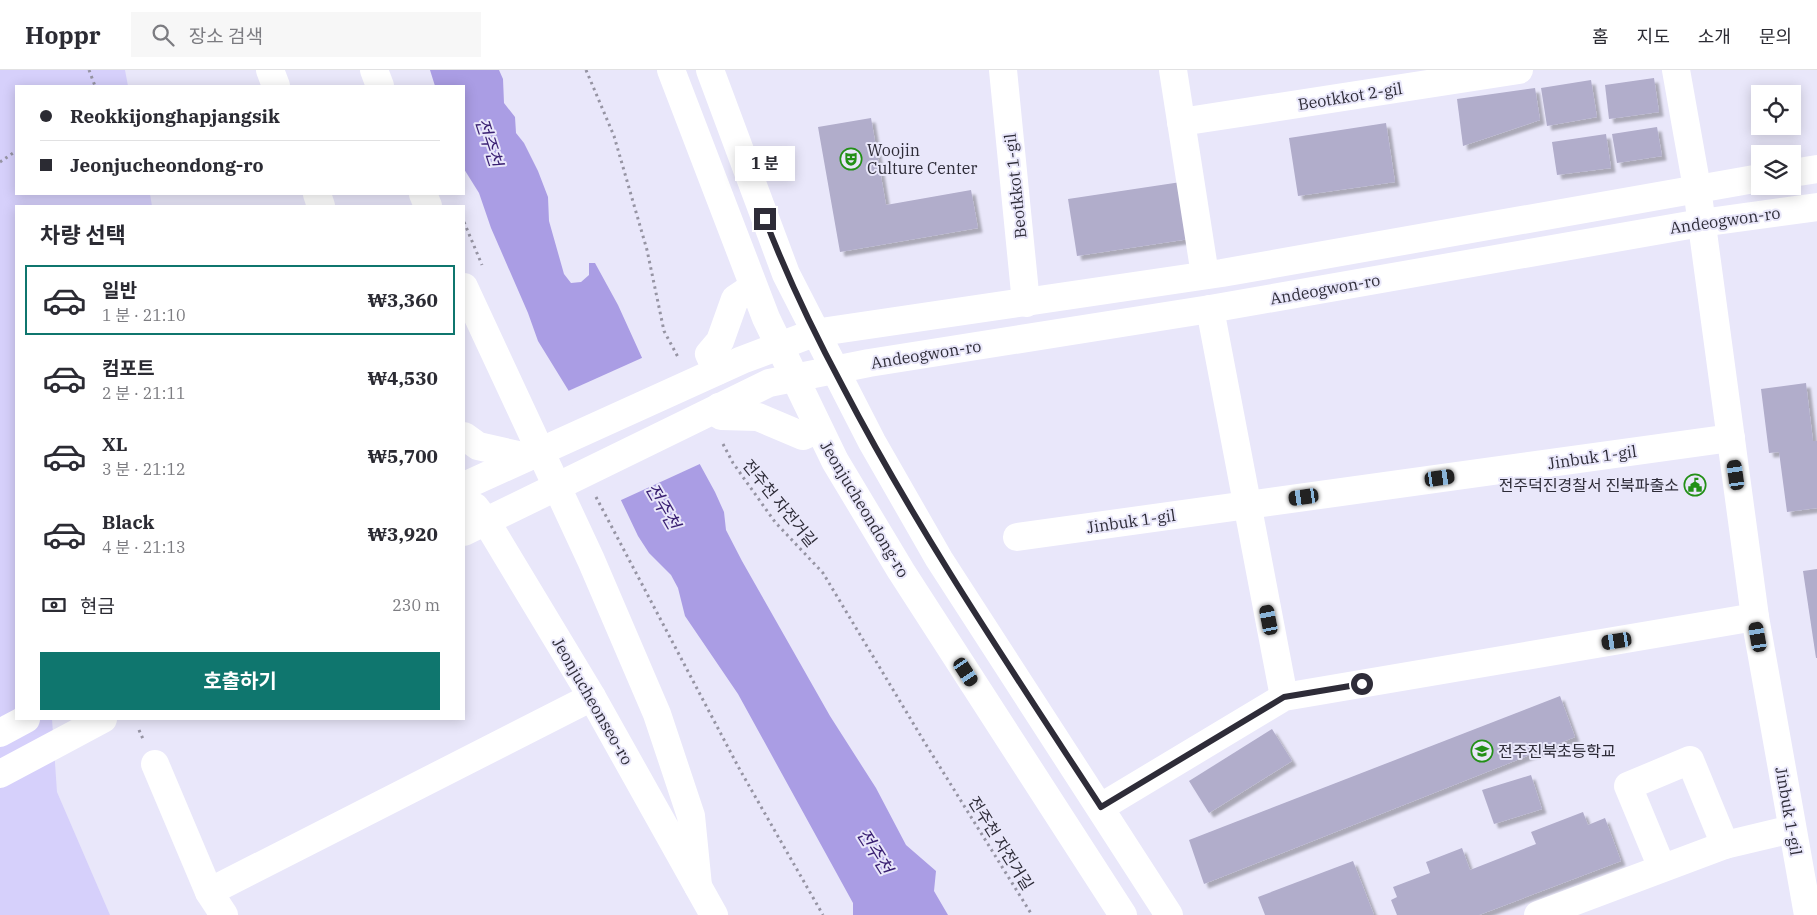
<!DOCTYPE html>
<html lang="ko">
<head>
<meta charset="utf-8">
<style>
	:root { --surface:#fff; --page:#f7f7f7; --text:#2b2b33; --muted:#7c7c81; --line:#e1e1e2; --accent:#0f766e }
	body { margin:0; font-family:"IBM Plex Serif","Noto Sans KR",serif; background:var(--page); color:var(--text); height:100vh; display:flex; flex-direction:column; font-size:19px; white-space:nowrap }
	* { box-sizing:border-box; margin:0 }
	p { font-size:16px; color:var(--muted) }
	.icon { flex:none; width:28px; height:28px; fill:none; stroke:currentColor; stroke-width:2; stroke-linecap:round; stroke-linejoin:round }
	.map { position:relative; flex:1; overflow:hidden }
	.sheet { position:absolute; left:15px; top:135px; width:450px; height:515px; display:flex; flex-direction:column; background:var(--surface); border-radius:0px; box-shadow:0 2px 12px #0003 }
	.sheet>* { flex:none }
	.banner { position:absolute; left:15px; top:15px; width:450px; height:110px; border-radius:0px; box-shadow:0 2px 12px #0003; display:grid; align-content:center; height:110px; padding:0 25px; background:var(--surface) }
	.buttons { position:absolute; left:1751px; top:15px; display:grid; gap:10px }
	.buttons a { display:grid; place-items:center; width:50px; height:50px; border-radius:0px; background:var(--surface); box-shadow:0 2px 12px #0003; font-size:25px }
	.end { position:absolute; width:22px; height:22px; margin:-11px; border:6px solid #2e2c38; background:#fff; box-shadow:0 0 0 2px #fff }
	.from { border-radius:50% }
	.bubble { position:absolute; height:35px; border-radius:0px; background:var(--surface); box-shadow:0 2px 12px #0003; font-size:16px; font-weight:700; line-height:35px; text-align:center }
	.car { position:absolute; width:15px; height:30px; margin:-15px -8px; border-radius:6px; box-shadow:0 0 4px 1px #0007; background:linear-gradient(#222 24%,#8ab4d8 0 40%,#222 0 76%,#8ab4d8 0 86%,#222 0) }
	.banner b { display:flex; align-items:center; gap:18px; height:48px; font-size:19px }
	.banner b+b { border-top:1px solid var(--line) }
	.banner i { width:12px; height:12px; background:var(--text) }
	ul { padding:0; list-style:none }
	li { display:flex; align-items:center; gap:15px; height:70px; margin:0 10px 8px; padding:0 15px; border:2px solid transparent; border-radius:0px }
	li div { flex:1 }
	li b { display:block; font-size:19px }
	li em { font-style:normal; font-weight:700 }
	li.selected { border-color:var(--accent) }
	li>.icon { width:45px; height:45px; stroke-width:1.5 }
	h2 { padding:0 25px; font-size:22px; line-height:60px }
	.pay { display:flex; align-items:center; gap:12px; height:55px; padding:0 25px; font-size:19px }
	.pay p { margin-inline-start:auto }
	.action { display:flex; gap:10px; margin-top:auto; padding:10px 25px }
	.action a { flex:1; height:58px; border-radius:0px; background:var(--accent); color:#fff; font-size:20px; font-weight:700; line-height:58px; text-align:center }
	header { display:flex; align-items:center; gap:30px; box-sizing:border-box; height:70px; padding:0 25px; background:var(--surface); border-bottom:1px solid var(--line) }
	header strong { font-size:24px }
	nav { display:flex; gap:28px; margin-inline-start:auto; font-size:18px }
	.search { width:350px; height:45px; background:var(--page); display:flex; align-items:center; gap:12px; box-sizing:border-box; padding:0 18px; border-radius:0px; color:var(--muted); font-size:19px }
	.map>svg:first-child { display:block }
</style>
</head>
<body>
<header>
<strong>Hoppr</strong>
<div class="search"><svg class="icon" aria-label="search" viewBox="0 0 24 24"><circle cx="10" cy="10" r="6"/><path d="M15 15l6 6"/></svg>장소 검색</div>
<nav><a>홈</a><a>지도</a><a>소개</a><a>문의</a></nav>
</header>
<div class="map">
<svg width="1817" height="845" viewBox="0 0 1817 845">
	<defs>
		<filter id="shadow"><feDropShadow dx="4.5" dy="4.5" stdDeviation="1" flood-color="#0004"/></filter>
	</defs>
	<rect width="100%" height="100%" fill="#e9e7fa"/>
	<!-- green -->
	<polygon fill="#d6d0fb" points="0,0 125,0 128,16 16,16 16,124 150,124 152,136 16,136 16,649 52,649 57,722 110,845 0,845"/>
	<!-- water -->
	<polygon fill="#aa9de4" points="430,0 499,0 503,9 504,33 515,47 516,63 524,73 538,101 548,127 549,151 564,204 571,213 581,212 589,205 589,193 595,193 618,235 643,290 715,422 724,442 726,460 742,491 830,646 876,718 906,775 936,801 934,821 948,845 853,845 853,833 738,624 685,546 678,518 671,505 649,483 638,466 570,323 538,271 528,243 491,158 479,123 464,99 464,16 435,16"/>
	<!-- pier -->
	<polygon fill="#e9e7fa" points="644,287 702,393 619,431 566,322"/>
	<!-- building -->
	<g fill="#b1adcb" filter="url(#shadow)">
		<polygon points="1654,8 1659,42 1609,49 1605,15"/>
		<polygon points="1591,10 1597,47 1547,56 1541,18"/>
		<polygon points="1535,18 1540,50 1463,76 1457,29"/>
		<polygon points="871,48 886,135 971,120 978,158 840,182 818,57"/>
		<polygon points="1386,53 1395,112 1298,126 1289,68"/>
		<polygon points="1657,57 1662,86 1617,93 1612,64"/>
		<polygon points="1606,64 1611,98 1557,105 1552,72"/>
		<polygon points="1181,112 1189,169 1077,186 1068,129"/>
		<polygon points="1806,313 1813,371 1817,371 1817,438 1787,442 1779,382 1769,383 1761,319"/>
		<polygon points="1817,499 1817,588 1816,588 1803,501"/>
		<polygon points="1560,626 1575,667 1204,814 1189,770"/>
		<polygon points="1272,659 1292,691 1209,743 1189,711"/>
		<polygon points="1531,705 1542,739 1494,754 1482,720"/>
		<polygon points="1583,742 1588,755 1605,748 1621,791 1479,845 1397,845 1391,830 1397,827 1393,817 1430,803 1426,792 1462,778 1470,800 1536,774 1531,762"/>
		<polygon points="1353,791 1374,845 1265,845 1258,827"/>
	</g>
	<g fill="none" stroke-linecap="round" stroke-linejoin="round">
		<!-- path -->
		<g stroke="#9694a3" stroke-width="3" stroke-dasharray="2.5 4" stroke-linecap="butt">
			<polyline points="89,0 95,16"/>
			<polyline points="586,0 614,66 647,180 664,261 679,289"/>
			<polyline points="0,92 16,81"/>
			<polyline points="464,152 482,195"/>
			<polyline points="723,374 733,393 775,452 823,503 925,673 1032,845"/>
			<polyline points="596,427 740,700 823,845"/>
			<polyline points="139,660 143,669"/>
		</g>
		<!-- minor -->
		<g stroke="#fff" stroke-width="28">
			<polyline points="270,0 276,16"/>
			<polyline points="374,0 380,16"/>
			<polyline points="671,0 766,248 835,391 901,501 1123,845"/>
			<polyline points="710,0 786,204 872,372 939,489 1169,845"/>
			<polyline points="1003,0 1026,233"/>
			<polyline points="1173,0 1205,205"/>
			<polyline points="1676,0 1697,118 1755,547 1808,845"/>
			<polyline points="1181,52 1519,0"/>
			<polyline points="1792,103 1817,99"/>
			<polyline points="317,124 321,136"/>
			<polyline points="423,124 428,136"/>
			<polyline points="464,217 591,490 657,644 691,746 698,816"/>
			<polyline points="1210,239 1284,627"/>
			<polyline points="717,301 709,284 720,271 735,229 753,217"/>
			<polyline points="719,337 721,346 758,347 803,366 818,359"/>
			<polyline points="464,366 478,376 527,387"/>
			<polyline points="464,416 742,290 814,263 1222,203 1760,108"/>
			<polyline points="475,437 486,451 592,627 714,845"/>
			<polyline points="464,462 769,313 869,293 1210,239 1701,153 1817,137"/>
			<polyline points="1017,467 1731,368"/>
			<polyline points="0,663 26,649"/>
			<polyline points="155,694 209,822 224,845"/>
			<polyline points="0,704 103,649"/>
			<polyline points="1101,737 1284,627 1755,547"/>
			<polyline points="1662,798 1628,716 1690,690 1725,775"/>
			<polyline points="209,822 592,627"/>
			<polyline points="1538,845 1725,775 1792,759"/>
		</g>
	</g>
	<g fill="none" stroke-linecap="round" stroke-linejoin="round">
		<!-- route -->
		<path stroke="#2e2c38" stroke-width="6" d="M765,149C788,209 813,261 843,317C919,463 1011,599 1101,737L1284,627L1362,614"/>
	</g>
	<!-- icons -->
	<defs>
		<g id="theatre-ring" transform="scale(1.125)"><circle r="9.5" fill="#e9e7fa" stroke="#239017" stroke-width="1.5"/><path d="M-5-5.5Q0-4 5-5.5V0Q5 5 0 6Q-5 5-5 0ZM-3.3-2.5H-1v1.5H-3.3ZM1-2.5H3.3v1.5H1ZM-2.8 1Q0 5.5 2.8 1Z" fill="#239017"/></g>
		<g id="civic-ring" transform="scale(1.125)"><circle r="9.5" fill="#e9e7fa" stroke="#239017" stroke-width="1.5"/><path d="M-.6-6.5H3V-4.5H.6V-3L4-1V1h2V6H-6V1h2V-1L-.6-3ZM-1.2 2.5V6h2.4V2.5Z" fill="#239017"/></g>
		<g id="school-ring" transform="scale(1.125)"><circle r="9.5" fill="#e9e7fa" stroke="#239017" stroke-width="1.5"/><path d="M0-5L7-2L0 1L-7-2ZM-4 1L0 2.5L4 1V4Q0 6-4 4Z" fill="#239017"/></g>
	</defs>
	<g fill-rule="evenodd">
		<use href="#theatre-ring" x="851" y="89"/>
		<use href="#civic-ring" x="1695" y="415"/>
		<use href="#school-ring" x="1482" y="681"/>
	</g>
	<g text-anchor="middle" dominant-baseline="central" stroke-width="4" stroke-linejoin="round" paint-order="stroke">
		<!-- street labels -->
		<g font-size="16" fill="#2e2c38" stroke="#e9e7fa">
			<text transform="translate(1350 26) rotate(-9)">Beotkkot 2-gil</text>
			<text transform="translate(1015 116) rotate(-96)">Beotkkot 1-gil</text>
			<text transform="translate(1725 150) rotate(-8)">Andeogwon-ro</text>
			<text transform="translate(1325 219) rotate(-10)">Andeogwon-ro</text>
			<text transform="translate(926 284) rotate(-9)">Andeogwon-ro</text>
			<text transform="translate(1592 387) rotate(-8)">Jinbuk 1-gil</text>
			<text transform="translate(780 433) rotate(51)">전주천 자전거길</text>
			<text transform="translate(865 439) rotate(59)">Jeonjucheondong-ro</text>
			<text transform="translate(1131 451) rotate(-8)">Jinbuk 1-gil</text>
			<text transform="translate(593 631) rotate(60)">Jeonjucheonseo-ro</text>
			<text transform="translate(1789 741) rotate(80)">Jinbuk 1-gil</text>
			<text transform="translate(1001 773) rotate(58)">전주천 자전거길</text>
		</g>
		<!-- poi labels -->
		<g font-size="16" fill="#2e2c38" stroke="#e9e7fa" text-anchor="start">
			<text x="867" y="80">Woojin<tspan x="867" dy="18">Culture Center</tspan></text>
			<text x="1679" y="415" text-anchor="end">전주덕진경찰서 진북파출소</text>
			<text x="1498" y="681">전주진북초등학교</text>
		</g>
		<!-- water labels -->
		<g font-size="18" font-style="italic" fill="#3a2072" stroke="#e9e7fa">
			<text transform="translate(489 72) rotate(72)">전주천</text>
			<text transform="translate(663 436) rotate(60)">전주천</text>
			<text transform="translate(875 781) rotate(58)">전주천</text>
		</g>
	</g>
</svg>
<div class="buttons">
<a><svg class="icon" aria-label="locate" viewBox="0 0 24 24"><circle cx="12" cy="12" r="6"/><path d="M12 2v4M12 18v4M2 12h4M18 12h4"/></svg></a>
<a><svg class="icon" aria-label="layers" viewBox="0 0 24 24"><path d="M12 4l9 5-9 5-9-5zM3 14l9 5 9-5"/></svg></a>
</div>
<i class="end from" style="left:1362px;top:614px"></i>
<i class="end" style="left:765px;top:149px"></i>
<div class="bubble" style="left:735px;top:76px;width:60px">1 분</div>
<i class="car" style="left:1736px;top:405px;rotate:352deg"></i>
<i class="car" style="left:1440px;top:408px;rotate:82deg"></i>
<i class="car" style="left:1304px;top:427px;rotate:262deg"></i>
<i class="car" style="left:1269px;top:550px;rotate:349deg"></i>
<i class="car" style="left:1758px;top:567px;rotate:350deg"></i>
<i class="car" style="left:1617px;top:571px;rotate:261deg"></i>
<i class="car" style="left:966px;top:602px;rotate:147deg"></i>
<div class="banner">
<b><i class="from"></i>Reokkijonghapjangsik</b>
<b><i></i>Jeonjucheondong-ro</b>
</div>
<section class="sheet">
<h2>차량 선택</h2>
<ul>
<li class="selected"><svg class="icon" aria-label="car" viewBox="0 0 24 24"><path d="M5 17H2v-5l4-1 3-4h7l3 4 3 1v5h-3M9 17h6M6 11h13"/><circle cx="7" cy="17" r="2"/><circle cx="17" cy="17" r="2"/></svg><div><b>일반</b><p>1 분 · 21:10</p></div><em>₩3,360</em></li>
<li><svg class="icon" aria-label="car" viewBox="0 0 24 24"><path d="M5 17H2v-5l4-1 3-4h7l3 4 3 1v5h-3M9 17h6M6 11h13"/><circle cx="7" cy="17" r="2"/><circle cx="17" cy="17" r="2"/></svg><div><b>컴포트</b><p>2 분 · 21:11</p></div><em>₩4,530</em></li>
<li><svg class="icon" aria-label="car" viewBox="0 0 24 24"><path d="M5 17H2v-5l4-1 3-4h7l3 4 3 1v5h-3M9 17h6M6 11h13"/><circle cx="7" cy="17" r="2"/><circle cx="17" cy="17" r="2"/></svg><div><b>XL</b><p>3 분 · 21:12</p></div><em>₩5,700</em></li>
<li><svg class="icon" aria-label="car" viewBox="0 0 24 24"><path d="M5 17H2v-5l4-1 3-4h7l3 4 3 1v5h-3M9 17h6M6 11h13"/><circle cx="7" cy="17" r="2"/><circle cx="17" cy="17" r="2"/></svg><div><b>Black</b><p>4 분 · 21:13</p></div><em>₩3,920</em></li>
</ul>
<div class="pay"><svg class="icon" aria-label="cash" viewBox="0 0 24 24"><path d="M3 7h18v10H3z"/><circle cx="12" cy="12" r="2"/></svg>현금<p>230 m</p></div>
<div class="action"><a>호출하기</a></div>
</section>
</div>
</body>
</html>
